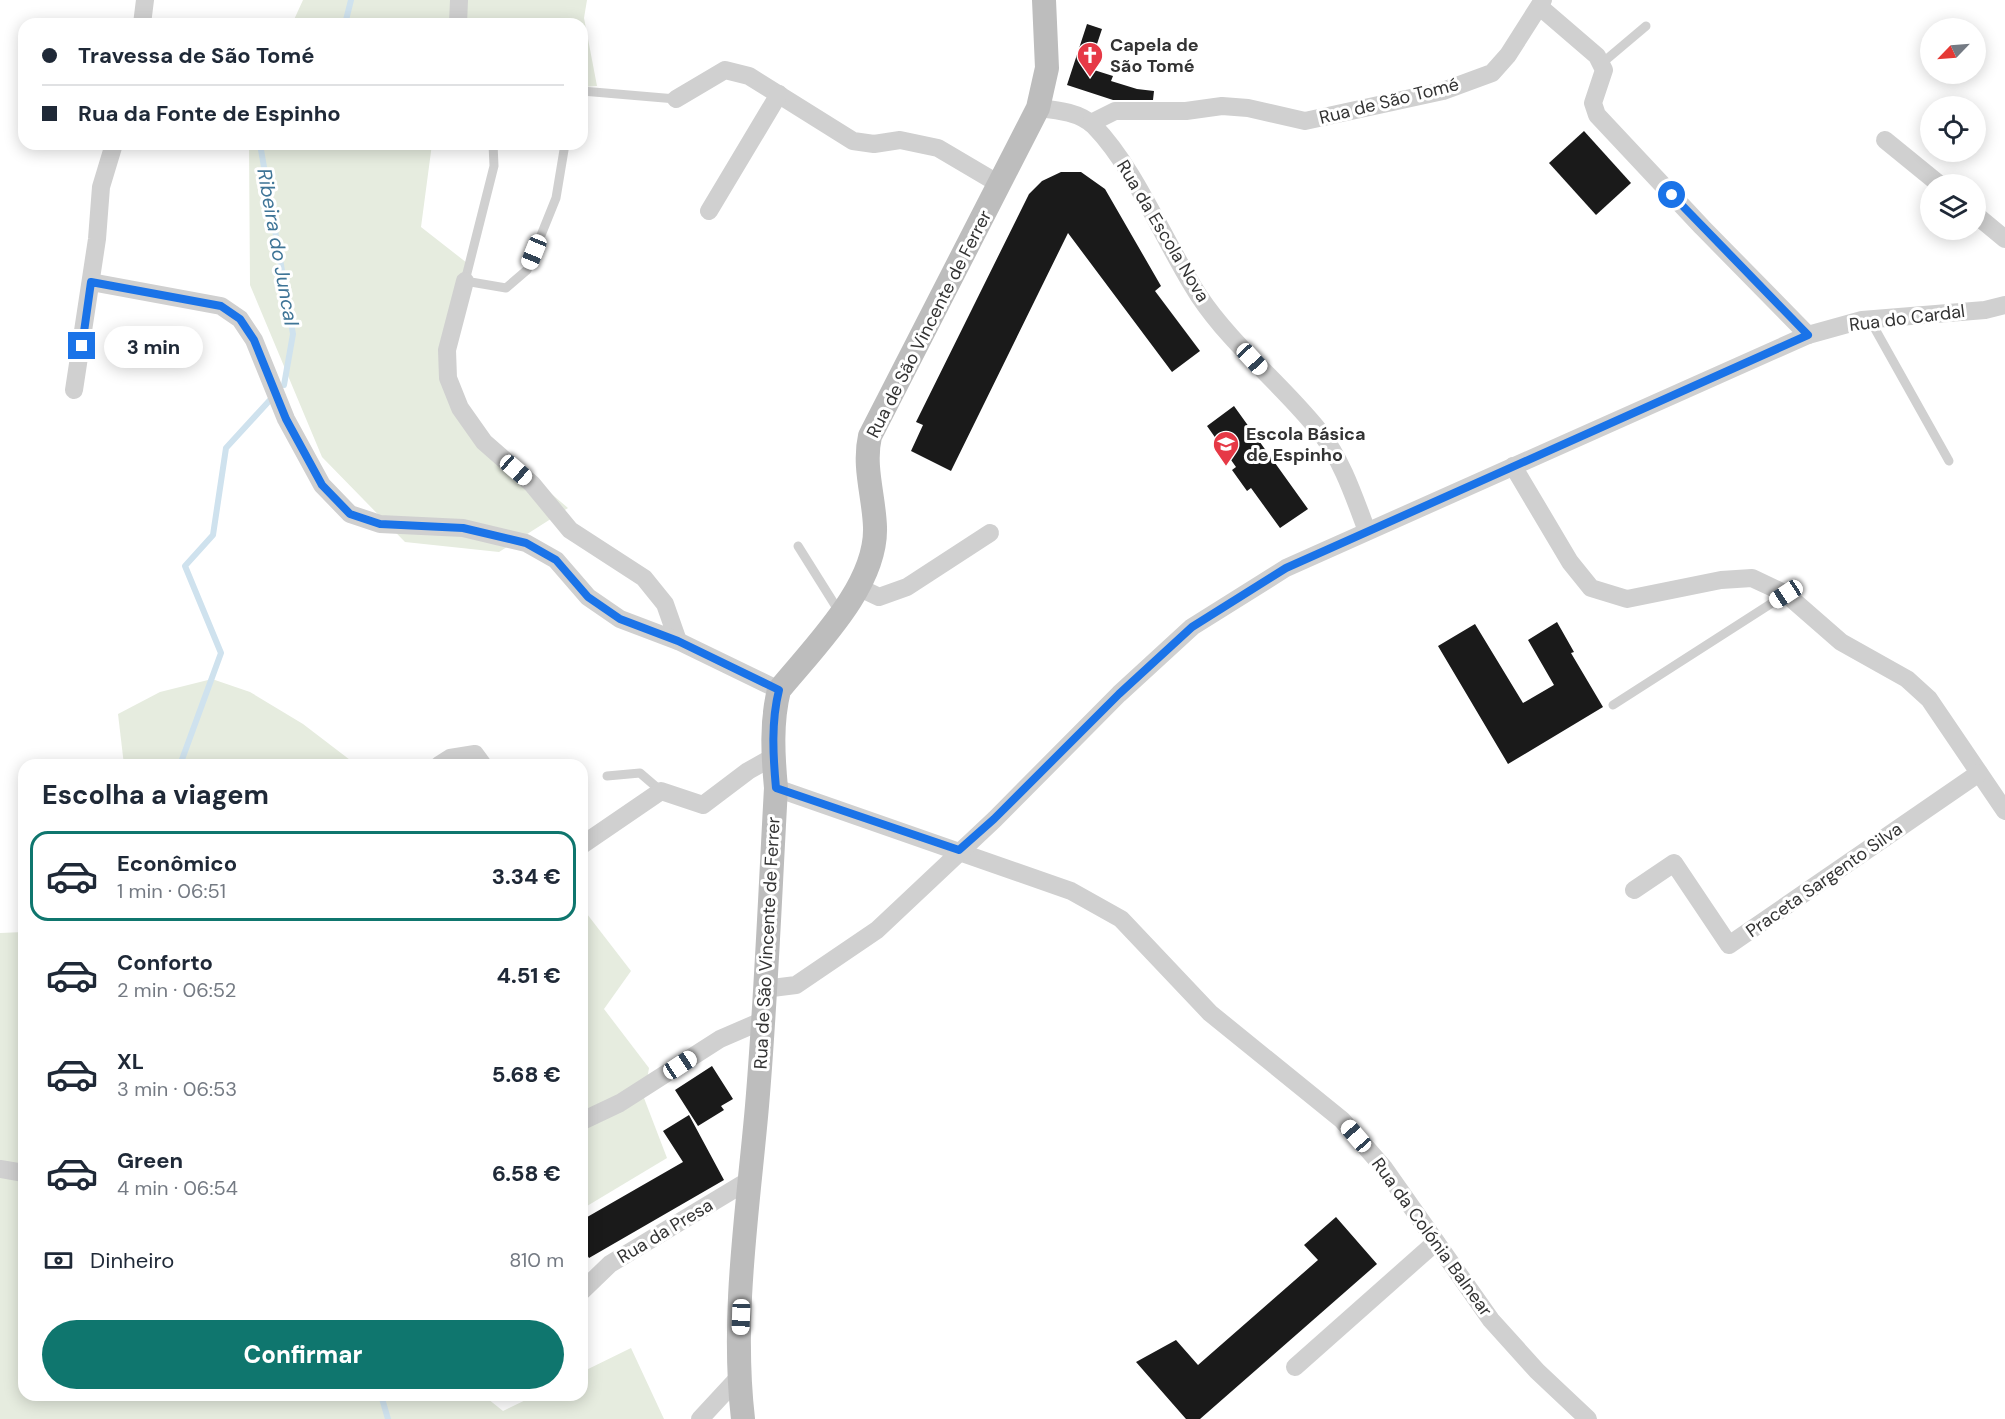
<!DOCTYPE html>
<html lang="pt">
<head>
<meta charset="utf-8">
<style>
	:root { --surface:#fff; --page:#f6f6f7; --text:#1f2937; --muted:#747a83; --line:#e0e1e3; --accent:#0f766e }
	body { margin:0; font-family:"DM Sans",sans-serif; background:var(--page); color:var(--text); height:100vh; display:flex; flex-direction:column; font-size:22px; white-space:nowrap }
	* { box-sizing:border-box; margin:0 }
	p { font-size:20px; color:var(--muted) }
	.icon { flex:none; width:33px; height:33px; fill:none; stroke:currentColor; stroke-width:2; stroke-linecap:round; stroke-linejoin:round }
	.map { position:relative; flex:1; overflow:hidden }
	.details { position:absolute; left:18px; top:759px; width:570px; height:642px; display:flex; flex-direction:column; background:var(--surface); border-radius:18px; box-shadow:0 3px 15px #0003 }
	.details>* { flex:none }
	.top-card { position:absolute; left:18px; top:18px; width:570px; height:132px; border-radius:18px; box-shadow:0 3px 15px #0003; display:grid; align-content:center; height:132px; padding:0 24px; background:var(--surface) }
	.needle { width:39px; rotate:245deg }
	.fabs { position:absolute; left:1920px; top:18px; display:grid; gap:12px }
	.fabs a { display:grid; place-items:center; width:66px; height:66px; border-radius:50%; background:var(--surface); box-shadow:0 3px 15px #0003; font-size:30px }
	.end { position:absolute; width:27px; height:27px; margin:-14px; border:8px solid #1a73e8; background:#fff; box-shadow:0 0 0 3px #fff }
	.from { border-radius:50% }
	.bubble { position:absolute; height:42px; border-radius:21px; background:var(--surface); box-shadow:0 3px 15px #0003; font-size:20px; font-weight:800; line-height:42px; text-align:center }
	.car { position:absolute; width:18px; height:36px; margin:-18px -9px; border-radius:8px; box-shadow:0 0 4px 2px #0007; background:linear-gradient(#fff 24%,#345 0 40%,#fff 0 76%,#345 0 86%,#fff 0) }
	.top-card b { display:flex; align-items:center; gap:21px; height:57px; font-size:22px }
	.top-card b+b { border-top:2px solid var(--line) }
	.top-card i { width:15px; height:15px; background:var(--text) }
	ul { padding:0; list-style:none }
	li { display:flex; align-items:center; gap:18px; height:90px; margin:0 12px 9px; padding:0 12px; border:3px solid transparent; border-radius:18px }
	li div { flex:1 }
	li b { display:block; font-size:22px }
	li em { font-style:normal; font-weight:800 }
	li.on { border-color:var(--accent) }
	li>.icon { width:54px; height:54px; stroke-width:1.5 }
	h2 { padding:0 24px; font-size:27px; line-height:72px }
	.pay { display:flex; align-items:center; gap:15px; height:66px; padding:0 24px; font-size:22px }
	.pay p { margin-inline-start:auto }
	.primary-button { display:flex; gap:12px; margin-top:auto; padding:12px 24px }
	.primary-button a { flex:1; height:69px; border-radius:36px; background:var(--accent); color:#fff; font-size:24px; font-weight:800; line-height:69px; text-align:center }
	.map>svg:first-child { display:block }
</style>
</head>
<body>
<div class="map">
<svg width="2005" height="1419" viewBox="0 0 2005 1419">
	<rect width="100%" height="100%" fill="#fff"/>
	<!-- green -->
	<g fill="#e6ecdf">
		<polygon points="303,0 587,0 584,18 597,86 582,87 582,24 292,24"/>
		<polygon points="249,144 432,144 421,227 467,263 449,388 500,450 568,508 499,552 405,542 322,457 250,285"/>
		<polygon points="212,679 250,692 303,724 354,763 353,765 124,765 118,714 160,692"/>
		<polygon points="587,914 631,971 604,1009 649,1068 644,1098 667,1158 582,1209 582,917"/>
		<polygon points="24,932 24,1395 483,1395 503,1411 536,1395 582,1395 582,1372 631,1348 664,1419 0,1419 0,933"/>
	</g>
	<g fill="none" stroke-linecap="round" stroke-linejoin="round">
		<!-- stream -->
		<g stroke="#cfe2ee" stroke-width="6">
			<polyline points="345,24 351,0"/>
			<polyline points="260,144 293,334 284,385"/>
			<polyline points="180,765 221,653 185,566 213,535 226,448 270,400"/>
			<polyline points="381,1395 388,1419"/>
		</g>
	</g>
	<!-- building -->
	<g fill="#1a1a1a">
		<polygon points="1087,24 1102,29 1090,65 1095,67 1094,70 1113,76 1111,81 1137,89 1154,91 1153,100 1113,100 1067,85"/>
		<polygon points="1584,131 1631,183 1596,215 1549,163"/>
		<polygon points="1061,172 1081,172 1105,189 1161,286 1155,291 1200,351 1172,372 1068,233 951,471 911,451 923,425 916,422 1029,194 1042,181"/>
		<polygon points="1234,406 1308,509 1280,528 1251,488 1247,491 1232,470 1236,467 1207,426"/>
		<polygon points="1557,622 1574,652 1571,653 1603,707 1508,764 1438,646 1475,624 1523,703 1554,685 1528,640"/>
		<polygon points="712,1066 733,1099 721,1106 724,1110 698,1126 675,1090"/>
		<polygon points="689,1115 724,1180 589,1258 582,1247 582,1220 683,1162 663,1131"/>
		<polygon points="1336,1217 1377,1264 1200,1419 1186,1419 1136,1362 1176,1340 1198,1365 1318,1260 1304,1245"/>
	</g>
	<g fill="none" stroke-linecap="round" stroke-linejoin="round">
		<!-- lane -->
		<g stroke="#d0d0d0" stroke-width="9">
			<polyline points="1601,64 1646,26"/>
			<polyline points="582,91 676,99"/>
			<polyline points="493,144 494,166 465,281 506,288 527,270 556,198 565,144"/>
			<polyline points="1870,320 1949,461"/>
			<polyline points="798,546 840,613"/>
			<polyline points="1613,705 1786,594"/>
			<polyline points="607,776 640,773 661,791"/>
		</g>
		<!-- street -->
		<g stroke="#d0d0d0" stroke-width="18">
			<polyline points="1540,7 1597,56 1604,70 1593,103 1597,115 1702,227 1808,335"/>
			<polyline points="142,24 145,0"/>
			<polyline points="458,24 459,0"/>
			<polyline points="676,99 725,70 749,76 853,141 874,144 900,140 938,148 999,184"/>
			<path d="M1038,108C1057,110 1080,112 1094,126C1136,169 1165,244 1199,296C1233,347 1283,385 1320,432C1343,462 1354,497 1367,531"/>
			<polyline points="1091,123 1115,111 1186,111 1222,106 1248,108 1305,121 1443,91 1492,73 1508,55 1543,0"/>
			<polyline points="1885,140 1939,184"/>
			<polyline points="709,211 779,94"/>
			<polyline points="1976,215 2005,239"/>
			<polyline points="465,281 447,350 448,378 460,408 484,442 532,484 570,530 644,578 665,604 678,641"/>
			<polyline points="91,282 221,306 240,319 254,340 286,419 322,485 350,514 380,524 463,528 526,543 556,560 588,597 620,619 678,641 779,690"/>
			<polyline points="74,390 97,239 101,187 114,144"/>
			<polyline points="1513,466 1570,562 1591,588 1627,599 1721,580 1752,578 1786,594 1841,642 1907,679 1929,699 2005,811"/>
			<polyline points="858,587 879,597 907,587 990,533"/>
			<polyline points="439,765 450,758 475,754 483,765"/>
			<polyline points="776,788 1071,891 1121,919 1210,1013 1342,1120 1384,1168 1491,1320 1537,1371 1588,1419"/>
			<polyline points="582,845 661,791 703,805 748,771 773,757"/>
			<polyline points="1634,890 1674,863 1729,945 1979,773"/>
			<polyline points="764,989 796,985 877,930 995,819 1119,694 1192,627 1286,568 1808,335 1862,320 1985,310 2005,305"/>
			<polyline points="582,1121 620,1103 720,1039 764,1020"/>
			<polyline points="0,1169 24,1173"/>
			<polyline points="582,1291 610,1264 751,1179"/>
			<polyline points="1295,1367 1436,1242"/>
			<polyline points="700,1419 738,1378"/>
		</g>
		<!-- secondary -->
		<path stroke="#bdbdbd" stroke-width="24" d="M743,1419C731,1316 748,1209 757,1106C766,1000 770,894 776,788C773,756 771,722 779,690C814,647 877,586 875,527C874,496 863,467 870,436L1038,108L1047,68L1044,0"/>
	</g>
	<g fill="none" stroke-linecap="round" stroke-linejoin="round">
		<!-- route -->
		<path stroke="#1a73e8" stroke-width="8" d="M82,346L91,282L221,306L240,319L254,340L286,419L322,485L350,514L380,524L463,528L526,543L556,560L588,597L620,619L678,641L779,690C771,722 773,756 776,788L959,850L994,819L1119,694L1192,627L1286,568L1808,335L1672,195"/>
	</g>
	<!-- icons -->
	<defs>
		<g id="church-pin" transform="scale(1.35)"><path d="M0 17L-7.5 6A9.5 9.5 0 1 1 7.5 6Z" fill="#e63946" stroke="#fff"/><path d="M-1.2-6h2.4v3.5h3.3v2.4h-3.3V6h-2.4V-.1h-3.3v-2.4h3.3Z" fill="#fff"/></g>
		<g id="school-pin" transform="scale(1.35)"><path d="M0 17L-7.5 6A9.5 9.5 0 1 1 7.5 6Z" fill="#e63946" stroke="#fff"/><path d="M0-5L7-2L0 1L-7-2ZM-4 1L0 2.5L4 1V4Q0 6-4 4Z" fill="#fff"/></g>
	</defs>
	<g fill-rule="evenodd">
		<use href="#church-pin" x="1090" y="55"/>
		<use href="#school-pin" x="1226" y="444"/>
	</g>
	<g text-anchor="middle" dominant-baseline="central" stroke-width="6" stroke-linejoin="round" paint-order="stroke">
		<!-- poi labels -->
		<g font-size="18" font-weight="bold" fill="#333" stroke="#fff" text-anchor="start">
			<text x="1110" y="45">Capela de<tspan x="1110" dy="21">São Tomé</tspan></text>
			<text x="1246" y="434">Escola Básica<tspan x="1246" dy="21">de Espinho</tspan></text>
		</g>
		<!-- street labels -->
		<g font-size="18" fill="#333" stroke="#fff">
			<text transform="translate(1389 101) rotate(-14)">Rua de São Tomé</text>
			<text transform="translate(1163 231) rotate(59)">Rua da Escola Nova</text>
			<text transform="translate(1907 318) rotate(-7)">Rua do Cardal</text>
			<text transform="translate(929 324) rotate(-63)">Rua de São Vincente de Ferrer</text>
			<text transform="translate(1824 880) rotate(-35)">Praceta Sargento Silva</text>
			<text transform="translate(767 943) rotate(-87)">Rua de São Vincente de Ferrer</text>
			<text transform="translate(665 1231) rotate(-31)">Rua da Presa</text>
			<text transform="translate(1432 1237) rotate(54)">Rua da Colónia Balnear</text>
		</g>
		<!-- water labels -->
		<g font-size="20" font-style="italic" fill="#3f7597" stroke="#fff">
			<text transform="translate(278 247) rotate(80)">Ribeira do Juncal</text>
		</g>
	</g>
</svg>
<div class="fabs">
<a><svg class="needle" viewBox="-14 -14 28 28"><path d="M0-13l5 13h-10z" fill="#e53935"/><path d="M0 13l5-13h-10z" fill="#747a83"/></svg></a>
<a><svg class="icon" aria-label="locate" viewBox="0 0 24 24"><circle cx="12" cy="12" r="6"/><path d="M12 2v4M12 18v4M2 12h4M18 12h4"/></svg></a>
<a><svg class="icon" aria-label="layers" viewBox="0 0 24 24"><path d="M12 4l9 5-9 5-9-5zM3 14l9 5 9-5"/></svg></a>
</div>
<i class="end from" style="left:1672px;top:195px"></i>
<i class="end" style="left:82px;top:346px"></i>
<div class="bubble" style="left:104px;top:326px;width:99px">3 min</div>
<i class="car" style="left:534px;top:252px;rotate:202deg"></i>
<i class="car" style="left:1252px;top:359px;rotate:137deg"></i>
<i class="car" style="left:516px;top:470px;rotate:131deg"></i>
<i class="car" style="left:1786px;top:594px;rotate:237deg"></i>
<i class="car" style="left:680px;top:1065px;rotate:57deg"></i>
<i class="car" style="left:1356px;top:1136px;rotate:319deg"></i>
<i class="car" style="left:741px;top:1317px;rotate:182deg"></i>
<div class="top-card">
<b><i class="from"></i>Travessa de São Tomé</b>
<b><i></i>Rua da Fonte de Espinho</b>
</div>
<section class="details">
<h2>Escolha a viagem</h2>
<ul>
<li class="on"><svg class="icon" aria-label="car" viewBox="0 0 24 24"><path d="M5 17H2v-5l4-1 3-4h7l3 4 3 1v5h-3M9 17h6M6 11h13"/><circle cx="7" cy="17" r="2"/><circle cx="17" cy="17" r="2"/></svg><div><b>Econômico</b><p>1 min · 06:51</p></div><em>3.34 €</em></li>
<li><svg class="icon" aria-label="car" viewBox="0 0 24 24"><path d="M5 17H2v-5l4-1 3-4h7l3 4 3 1v5h-3M9 17h6M6 11h13"/><circle cx="7" cy="17" r="2"/><circle cx="17" cy="17" r="2"/></svg><div><b>Conforto</b><p>2 min · 06:52</p></div><em>4.51 €</em></li>
<li><svg class="icon" aria-label="car" viewBox="0 0 24 24"><path d="M5 17H2v-5l4-1 3-4h7l3 4 3 1v5h-3M9 17h6M6 11h13"/><circle cx="7" cy="17" r="2"/><circle cx="17" cy="17" r="2"/></svg><div><b>XL</b><p>3 min · 06:53</p></div><em>5.68 €</em></li>
<li><svg class="icon" aria-label="car" viewBox="0 0 24 24"><path d="M5 17H2v-5l4-1 3-4h7l3 4 3 1v5h-3M9 17h6M6 11h13"/><circle cx="7" cy="17" r="2"/><circle cx="17" cy="17" r="2"/></svg><div><b>Green</b><p>4 min · 06:54</p></div><em>6.58 €</em></li>
</ul>
<div class="pay"><svg class="icon" aria-label="cash" viewBox="0 0 24 24"><path d="M3 7h18v10H3z"/><circle cx="12" cy="12" r="2"/></svg>Dinheiro<p>810 m</p></div>
<div class="primary-button"><a>Confirmar</a></div>
</section>
</div>
</body>
</html>
